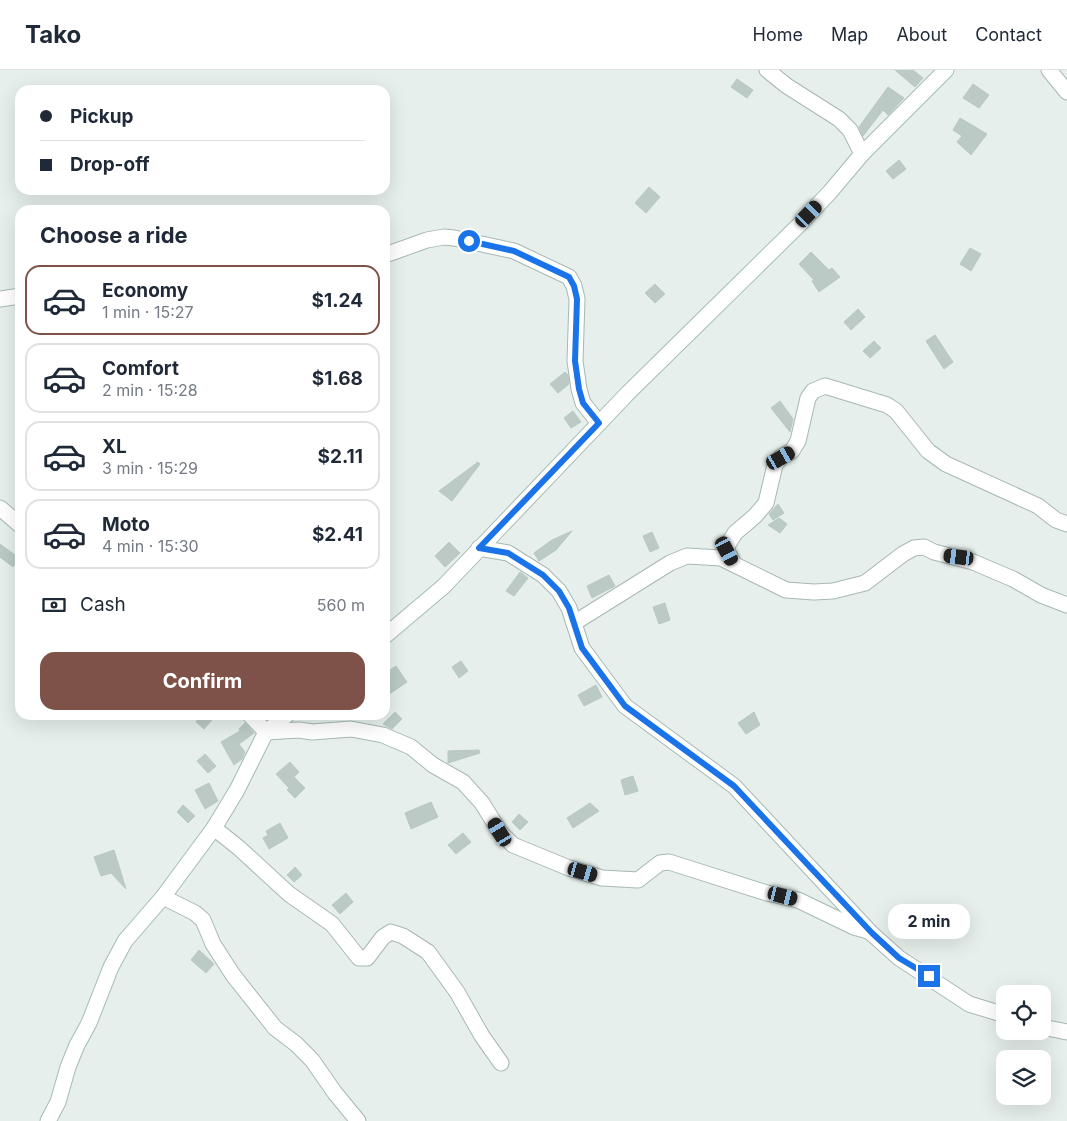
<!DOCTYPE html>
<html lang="en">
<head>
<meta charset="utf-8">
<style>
	:root { --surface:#fff; --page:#f6f6f7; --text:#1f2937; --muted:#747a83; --line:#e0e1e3; --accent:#7f5249 }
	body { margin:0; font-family:Inter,sans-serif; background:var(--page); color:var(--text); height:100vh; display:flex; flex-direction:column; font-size:19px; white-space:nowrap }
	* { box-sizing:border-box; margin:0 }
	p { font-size:16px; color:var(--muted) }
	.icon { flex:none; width:28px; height:28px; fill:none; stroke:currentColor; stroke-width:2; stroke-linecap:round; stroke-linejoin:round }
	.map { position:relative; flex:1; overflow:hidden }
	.details { position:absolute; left:15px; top:135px; width:375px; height:515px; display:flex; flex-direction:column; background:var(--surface); border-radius:15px; box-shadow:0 5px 20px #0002 }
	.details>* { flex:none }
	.banner { position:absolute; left:15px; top:15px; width:375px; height:110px; border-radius:15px; box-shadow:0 5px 20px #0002; display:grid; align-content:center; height:110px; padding:0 25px; background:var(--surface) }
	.controls { position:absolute; left:996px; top:915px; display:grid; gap:10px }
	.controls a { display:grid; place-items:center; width:55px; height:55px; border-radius:10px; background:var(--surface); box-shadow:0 5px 20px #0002; font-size:25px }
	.end { position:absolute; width:22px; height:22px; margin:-11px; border:6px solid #1a73e8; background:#fff; box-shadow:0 0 0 2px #fff }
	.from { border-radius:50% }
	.bubble { position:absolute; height:35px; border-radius:15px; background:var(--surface); box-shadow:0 5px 20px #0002; font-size:16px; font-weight:700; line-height:35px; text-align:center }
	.car { position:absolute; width:15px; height:30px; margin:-15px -8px; border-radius:6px; box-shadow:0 0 4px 1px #0007; background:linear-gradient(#222 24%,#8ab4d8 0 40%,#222 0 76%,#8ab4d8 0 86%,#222 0) }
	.banner b { display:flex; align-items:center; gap:18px; height:48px; font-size:19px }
	.banner b+b { border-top:1px solid var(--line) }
	.banner i { width:12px; height:12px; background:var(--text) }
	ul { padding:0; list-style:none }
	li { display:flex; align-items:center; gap:15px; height:70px; margin:0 10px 8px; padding:0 15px; border:2px solid var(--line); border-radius:15px }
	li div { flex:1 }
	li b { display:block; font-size:19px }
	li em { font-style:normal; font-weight:700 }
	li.selected { border-color:var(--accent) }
	li>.icon { width:45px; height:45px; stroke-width:1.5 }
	h2 { padding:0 25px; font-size:22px; line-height:60px }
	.pay { display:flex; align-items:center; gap:12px; height:55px; padding:0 25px; font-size:19px }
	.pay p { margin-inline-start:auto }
	.action { display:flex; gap:10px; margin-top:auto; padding:10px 25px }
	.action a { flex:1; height:58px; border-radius:15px; background:var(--accent); color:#fff; font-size:20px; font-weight:700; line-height:58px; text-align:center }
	header { display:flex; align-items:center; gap:30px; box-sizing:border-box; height:70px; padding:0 25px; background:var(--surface); border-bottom:1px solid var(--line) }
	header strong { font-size:24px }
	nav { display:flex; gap:28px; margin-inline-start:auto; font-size:18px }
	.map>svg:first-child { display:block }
</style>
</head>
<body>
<header>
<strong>Tako</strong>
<nav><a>Home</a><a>Map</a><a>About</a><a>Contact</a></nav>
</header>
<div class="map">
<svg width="1067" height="1051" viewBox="0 0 1067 1051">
	<rect width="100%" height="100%" fill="#e6efeb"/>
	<!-- building -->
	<g fill="#bbcac4" stroke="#b8c9c2">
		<polygon points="895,0 913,0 923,8 915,17"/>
		<polygon points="737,9 753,20 747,28 731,17"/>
		<polygon points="973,14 989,25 979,38 963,28"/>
		<polygon points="888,17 904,28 888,45 883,40 863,66 859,57"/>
		<polygon points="960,48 987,64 971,85 957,72 962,66 953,60"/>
		<polygon points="899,90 906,99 893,109 886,101"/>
		<polygon points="649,117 660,127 646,143 635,133"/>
		<polygon points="970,178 981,184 971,201 960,194"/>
		<polygon points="811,182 829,200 832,198 840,207 819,222 812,211 814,210 799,194"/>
		<polygon points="655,214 665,224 655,233 645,223"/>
		<polygon points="858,239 865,247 851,260 844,252"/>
		<polygon points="935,265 953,292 944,299 926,271"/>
		<polygon points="874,271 881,278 870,288 863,281"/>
		<polygon points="565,302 568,305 569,314 558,323 550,314"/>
		<polygon points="780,331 793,349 790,362 771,338"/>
		<polygon points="573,341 581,352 571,358 564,348"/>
		<polygon points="478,392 480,394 452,431 439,421"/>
		<polygon points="778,434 784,443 773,450 769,444"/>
		<polygon points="779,448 787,454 780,463 768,455"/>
		<polygon points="572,461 556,480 539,491 534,483 552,470"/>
		<polygon points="652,462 659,478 650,482 643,466"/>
		<polygon points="449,472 460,483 445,497 435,486"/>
		<polygon points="0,474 19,488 13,497 0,487"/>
		<polygon points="520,502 528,508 514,526 506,521"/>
		<polygon points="609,505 615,516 592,528 587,516"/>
		<polygon points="665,533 670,550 659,554 653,537"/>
		<polygon points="461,591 468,601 459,608 452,597"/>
		<polygon points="396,596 407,612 385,627 385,603"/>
		<polygon points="596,615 602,627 584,636 578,625"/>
		<polygon points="395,642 402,649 392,659 383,654"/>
		<polygon points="754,642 760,655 746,664 738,653"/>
		<polygon points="201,645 216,645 204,659 196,652"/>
		<polygon points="245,653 254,663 239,674 245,682 242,689 234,695 221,672 240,661 239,659"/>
		<polygon points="479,680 480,683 448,693 448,681"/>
		<polygon points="205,684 216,696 208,703 197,691"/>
		<polygon points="290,692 299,702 294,707 305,718 295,728 287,720 289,718 276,704"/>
		<polygon points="633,706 638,721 625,725 621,710"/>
		<polygon points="209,713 218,731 205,739 195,720"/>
		<polygon points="431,732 438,747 411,759 405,743"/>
		<polygon points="590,733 599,741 573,758 567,748"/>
		<polygon points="183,735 195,746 188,753 177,742"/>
		<polygon points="519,744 528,752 520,760 512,752"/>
		<polygon points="280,753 288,768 269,779 263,768 268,765 266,761"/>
		<polygon points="463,763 471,772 456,784 448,775"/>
		<polygon points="114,780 126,819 111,803 101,806 94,787"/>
		<polygon points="295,797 302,805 294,812 287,805"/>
		<polygon points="346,823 353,832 340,844 332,835"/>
		<polygon points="199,880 214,894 206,903 191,890"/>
	</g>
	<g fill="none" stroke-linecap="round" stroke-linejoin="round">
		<!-- street casing -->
		<g stroke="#a8b8b2" stroke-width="17">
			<g id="street">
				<polyline points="767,0 787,16 839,49 850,60 862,84"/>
				<polyline points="1049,0 1067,22"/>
				<polyline points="385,185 427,170 444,167 454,168 514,181 569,207 574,216 577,229 575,291 579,319 583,333 599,353"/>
				<polyline points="0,229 20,226"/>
				<polyline points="479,478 508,483 543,505 559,521 569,538 582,578 625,636 734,716 871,863 899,888 969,934 1005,945"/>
				<polyline points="733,492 727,481 727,476 735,463 755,446 766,433 775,395 781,387 792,381 798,371 808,328 813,321 825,316 887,335 896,341 928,381 946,394 1038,436 1056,450 1067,454"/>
				<polyline points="574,553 670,493 687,486 721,488 786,520 814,522 833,521 865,513 903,484 914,478 924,477 934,482 973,492 1013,509 1041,525 1067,535"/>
				<polyline points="266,662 299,660 312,662 351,659 383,665 411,677 433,695 463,712 482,733 500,762 513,775 569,798 602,808 638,810 660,793 669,792 767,823 798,830 854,857 868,861"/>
				<polyline points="214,758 239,778 289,824 332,854 359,888 367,888 383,867 391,862 403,866 428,882 457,922 482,966 501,993"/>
				<polyline points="163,827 195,843 203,850 213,874 233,905 275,958 296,974 312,990 335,1023 358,1051"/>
				<polyline points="1042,957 1067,962"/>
			</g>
		</g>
		<!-- secondary casing -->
		<g stroke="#a4bbb3" stroke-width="17">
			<g id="secondary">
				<polyline points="0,438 20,455"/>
				<polyline points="385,566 444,516 628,323 799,155 830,122 862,84 946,0"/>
				<polyline points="250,645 266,662"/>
				<polyline points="48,1051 58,1032 68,997 77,975 89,953 111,897 125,871 163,827 214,758 237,720 266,662 287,645"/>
			</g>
		</g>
		<!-- street -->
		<use href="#street" stroke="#fff" stroke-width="15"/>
		<!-- secondary -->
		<use href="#secondary" stroke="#fff" stroke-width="15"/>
	</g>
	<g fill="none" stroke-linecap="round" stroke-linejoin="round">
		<!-- route -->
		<polyline stroke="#1a73e8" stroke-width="6" points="469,171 514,181 569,207 574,216 577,229 575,291 579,319 583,333 599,353 479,478 508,483 543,505 559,521 569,538 582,578 625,636 734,716 872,863 899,888 929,906"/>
	</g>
</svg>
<div class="controls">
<a><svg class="icon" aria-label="locate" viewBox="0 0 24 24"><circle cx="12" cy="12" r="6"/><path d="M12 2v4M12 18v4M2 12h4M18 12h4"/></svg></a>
<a><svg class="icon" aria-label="layers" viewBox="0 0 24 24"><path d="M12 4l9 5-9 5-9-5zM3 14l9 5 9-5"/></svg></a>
</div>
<i class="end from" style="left:469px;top:171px"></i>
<i class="end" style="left:929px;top:906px"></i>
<div class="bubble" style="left:888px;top:834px;width:82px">2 min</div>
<i class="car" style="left:809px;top:144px;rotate:44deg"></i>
<i class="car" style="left:781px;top:388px;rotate:60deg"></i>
<i class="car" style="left:727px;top:481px;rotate:152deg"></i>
<i class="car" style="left:959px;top:487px;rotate:277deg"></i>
<i class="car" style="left:500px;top:762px;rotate:329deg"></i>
<i class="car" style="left:583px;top:802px;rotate:106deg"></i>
<i class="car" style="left:783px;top:826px;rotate:104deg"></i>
<div class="banner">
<b><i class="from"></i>Pickup</b>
<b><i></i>Drop-off</b>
</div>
<section class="details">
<h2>Choose a ride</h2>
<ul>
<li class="selected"><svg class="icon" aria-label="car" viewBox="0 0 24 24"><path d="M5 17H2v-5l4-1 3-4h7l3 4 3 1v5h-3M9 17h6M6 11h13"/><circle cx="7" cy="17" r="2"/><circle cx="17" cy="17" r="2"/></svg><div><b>Economy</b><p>1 min · 15:27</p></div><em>$1.24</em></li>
<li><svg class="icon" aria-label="car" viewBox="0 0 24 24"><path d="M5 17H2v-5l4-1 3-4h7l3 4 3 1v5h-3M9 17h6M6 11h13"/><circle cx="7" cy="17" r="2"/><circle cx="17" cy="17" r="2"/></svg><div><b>Comfort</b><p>2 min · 15:28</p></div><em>$1.68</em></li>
<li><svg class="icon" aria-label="car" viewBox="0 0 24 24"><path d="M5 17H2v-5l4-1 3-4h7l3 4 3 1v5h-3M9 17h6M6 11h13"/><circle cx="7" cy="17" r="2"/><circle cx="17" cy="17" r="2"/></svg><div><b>XL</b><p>3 min · 15:29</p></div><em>$2.11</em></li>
<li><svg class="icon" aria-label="car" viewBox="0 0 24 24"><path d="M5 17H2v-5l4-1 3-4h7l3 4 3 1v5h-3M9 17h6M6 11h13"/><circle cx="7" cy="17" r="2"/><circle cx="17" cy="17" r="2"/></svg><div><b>Moto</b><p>4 min · 15:30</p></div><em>$2.41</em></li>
</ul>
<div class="pay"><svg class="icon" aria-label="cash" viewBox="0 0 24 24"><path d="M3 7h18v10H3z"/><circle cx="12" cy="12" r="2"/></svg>Cash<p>560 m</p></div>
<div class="action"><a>Confirm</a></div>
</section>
</div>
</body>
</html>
